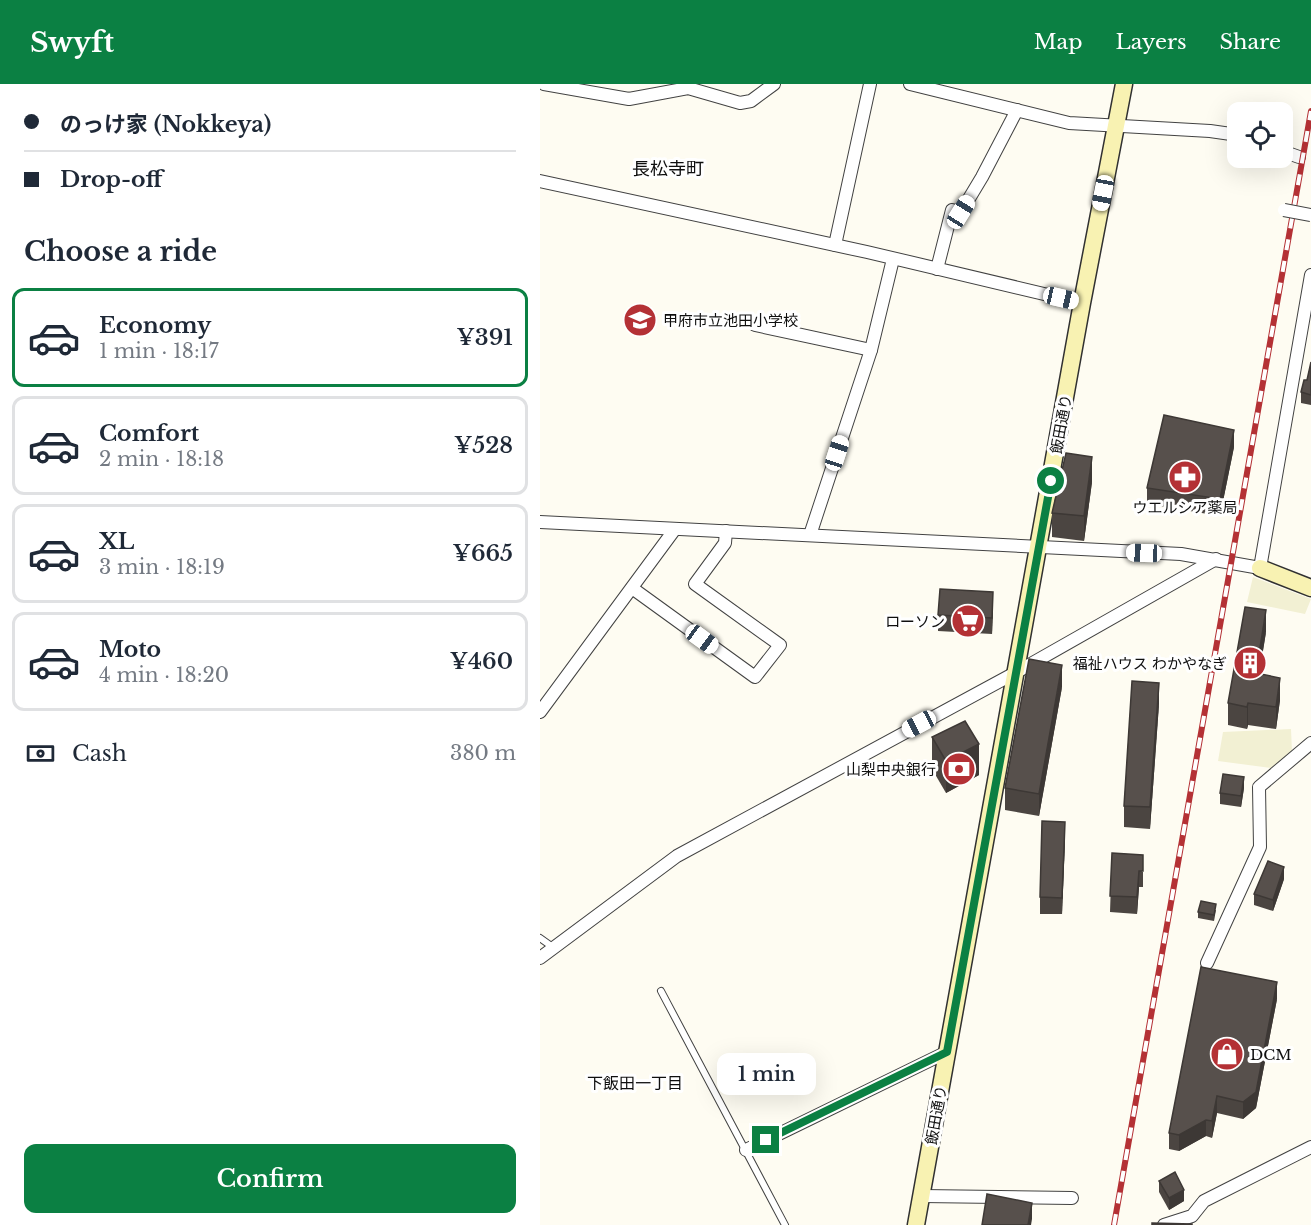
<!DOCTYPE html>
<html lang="en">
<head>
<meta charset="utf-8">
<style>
	:root { --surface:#fff; --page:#f6f6f7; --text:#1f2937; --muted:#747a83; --line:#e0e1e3; --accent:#0b8043 }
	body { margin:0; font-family:"Libre Baskerville","Noto Sans JP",serif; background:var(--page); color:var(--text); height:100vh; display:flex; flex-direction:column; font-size:22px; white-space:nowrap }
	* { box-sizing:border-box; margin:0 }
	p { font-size:20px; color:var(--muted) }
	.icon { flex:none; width:33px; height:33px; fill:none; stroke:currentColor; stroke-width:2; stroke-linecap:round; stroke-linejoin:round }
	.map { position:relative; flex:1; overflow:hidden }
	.side { display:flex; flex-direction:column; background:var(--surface); width:540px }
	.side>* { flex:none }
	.hud { display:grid; align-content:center; height:132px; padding:0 24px; background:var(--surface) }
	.tools { position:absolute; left:687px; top:18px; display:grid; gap:12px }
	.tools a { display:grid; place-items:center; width:66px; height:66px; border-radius:12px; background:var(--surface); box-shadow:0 6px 24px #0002; font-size:30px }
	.end { position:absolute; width:27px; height:27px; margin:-14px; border:8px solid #0b8043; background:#fff; box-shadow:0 0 0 3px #fff }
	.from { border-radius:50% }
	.bubble { position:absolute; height:42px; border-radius:12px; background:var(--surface); box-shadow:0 6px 24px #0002; font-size:20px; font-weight:600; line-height:42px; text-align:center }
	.car { position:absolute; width:18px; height:36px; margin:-18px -9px; border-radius:8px; box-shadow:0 0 4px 2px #0007; background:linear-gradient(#fff 24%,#345 0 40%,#fff 0 76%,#345 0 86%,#fff 0) }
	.hud b { display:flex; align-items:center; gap:21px; height:57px; font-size:22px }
	.hud b+b { border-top:2px solid var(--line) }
	.hud i { width:15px; height:15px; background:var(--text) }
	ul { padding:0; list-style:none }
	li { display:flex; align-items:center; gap:18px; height:99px; margin:0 12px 9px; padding:0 12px; border:3px solid var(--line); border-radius:12px }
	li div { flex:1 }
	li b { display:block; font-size:22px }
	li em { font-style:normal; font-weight:600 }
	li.current { border-color:var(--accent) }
	li>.icon { width:54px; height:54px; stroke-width:1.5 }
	h2 { padding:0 24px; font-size:27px; line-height:72px }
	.pay { display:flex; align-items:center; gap:15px; height:66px; padding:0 24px; font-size:22px }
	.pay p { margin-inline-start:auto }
	.button { display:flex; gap:12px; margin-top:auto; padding:12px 24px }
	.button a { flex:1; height:69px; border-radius:12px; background:var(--accent); color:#fff; font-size:24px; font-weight:600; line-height:69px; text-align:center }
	header { display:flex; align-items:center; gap:36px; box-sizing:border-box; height:84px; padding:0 30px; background:var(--accent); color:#fff }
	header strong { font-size:28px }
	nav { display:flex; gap:33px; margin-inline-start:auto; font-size:21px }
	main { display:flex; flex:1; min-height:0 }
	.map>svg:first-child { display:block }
</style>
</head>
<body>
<header>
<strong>Swyft</strong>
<nav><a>Map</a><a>Layers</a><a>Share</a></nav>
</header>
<main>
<section class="side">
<div class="hud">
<b><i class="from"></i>のっけ家 (Nokkeya)</b>
<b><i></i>Drop-off</b>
</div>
<h2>Choose a ride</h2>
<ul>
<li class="current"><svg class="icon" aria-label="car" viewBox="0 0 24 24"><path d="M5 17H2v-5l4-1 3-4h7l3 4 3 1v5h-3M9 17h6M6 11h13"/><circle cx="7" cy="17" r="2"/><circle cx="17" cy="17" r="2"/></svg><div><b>Economy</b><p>1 min · 18:17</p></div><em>¥391</em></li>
<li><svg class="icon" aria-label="car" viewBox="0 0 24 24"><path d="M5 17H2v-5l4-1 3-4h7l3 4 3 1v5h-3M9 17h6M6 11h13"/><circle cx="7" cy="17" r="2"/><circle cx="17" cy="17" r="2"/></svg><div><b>Comfort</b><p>2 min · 18:18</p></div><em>¥528</em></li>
<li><svg class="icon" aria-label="car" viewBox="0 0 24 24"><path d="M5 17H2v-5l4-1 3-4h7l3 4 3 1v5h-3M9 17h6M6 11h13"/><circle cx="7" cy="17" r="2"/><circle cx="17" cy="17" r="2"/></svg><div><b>XL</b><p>3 min · 18:19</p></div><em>¥665</em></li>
<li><svg class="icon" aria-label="car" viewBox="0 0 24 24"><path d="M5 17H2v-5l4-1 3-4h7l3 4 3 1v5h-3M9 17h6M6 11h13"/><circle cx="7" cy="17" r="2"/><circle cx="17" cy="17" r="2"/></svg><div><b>Moto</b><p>4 min · 18:20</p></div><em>¥460</em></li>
</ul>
<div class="pay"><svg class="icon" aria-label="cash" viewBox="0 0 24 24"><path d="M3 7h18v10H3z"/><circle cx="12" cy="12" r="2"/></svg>Cash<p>380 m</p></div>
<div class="button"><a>Confirm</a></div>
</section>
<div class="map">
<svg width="771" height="1141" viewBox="0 0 771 1141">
	<rect width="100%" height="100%" fill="#fefcf2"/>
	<!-- farmland -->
	<g fill="#f2f0d3">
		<polygon points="713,493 771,515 765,530 707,518"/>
		<polygon points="751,645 752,668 731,684 678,677 683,648"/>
	</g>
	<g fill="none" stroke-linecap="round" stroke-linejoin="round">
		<!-- lane casing -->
		<g stroke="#424242" stroke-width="8">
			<g id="lane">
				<polyline points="0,854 14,864"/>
				<polyline points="121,907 245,1141"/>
			</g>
		</g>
		<!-- street casing -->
		<g stroke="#424242" stroke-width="14">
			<g id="street">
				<polyline points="4,0 89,15 148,4 200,19 211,17 234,0"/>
				<polyline points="370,0 529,39 670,47 698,51"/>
				<polyline points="742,67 759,73"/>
				<polyline points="0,97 327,168 542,219"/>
				<polyline points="295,161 330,0"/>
				<polyline points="397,185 412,126 421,128 442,93 477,26"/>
				<polyline points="215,241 331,266"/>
				<polyline points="0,438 641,470 720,484 771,191"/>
				<polyline points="270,451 331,266 353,175"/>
				<polyline points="92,504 215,593 240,561 155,500 185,459 186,447"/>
				<polyline points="0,628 135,445"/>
				<polyline points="0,874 137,772 475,589 676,475"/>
				<polyline points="667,879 720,763 719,703 771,659"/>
				<polyline points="206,1066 407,968"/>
				<polyline points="382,1112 532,1114"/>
				<polyline points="624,1141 652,1132 664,1117 771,1063"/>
			</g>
		</g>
		<!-- secondary casing -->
		<g stroke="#313131" stroke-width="19">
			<g id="secondary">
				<polyline points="720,484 771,504"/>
				<polyline points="376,1141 542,219 584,0"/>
			</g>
		</g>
		<!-- lane -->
		<use href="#lane" stroke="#fff" stroke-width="6"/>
		<!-- street -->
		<use href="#street" stroke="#fff" stroke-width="12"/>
		<!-- secondary -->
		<use href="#secondary" stroke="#f8f2b2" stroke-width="16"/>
		<!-- rail casing -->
		<g stroke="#b43135" stroke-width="6">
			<polyline id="rail" points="574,1141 771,27"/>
		</g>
		<!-- rail -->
		<use href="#rail" stroke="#fff" stroke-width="4" stroke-dasharray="11" stroke-linecap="butt"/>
		<!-- street-bridge casing -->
		<g stroke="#424242" stroke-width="14" stroke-linecap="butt">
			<polyline id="street-bridge" points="744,126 771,131"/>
		</g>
		<!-- street-bridge -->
		<use href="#street-bridge" stroke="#fff" stroke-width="12"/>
	</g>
	<!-- wall -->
	<g fill="#4b4541">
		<polygon points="771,278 771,321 761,319 761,308 767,296"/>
		<polygon points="694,363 680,432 607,420 607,404"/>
		<polygon points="552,398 544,457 512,453 512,429"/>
		<polygon points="453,525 452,550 398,547 398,531"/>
		<polygon points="726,548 719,590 740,616 736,645 708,641 707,645 688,641 688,619"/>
		<polygon points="522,603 499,732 465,726 465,704"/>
		<polygon points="619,620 610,745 584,743 584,722"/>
		<polygon points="392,653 439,691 406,709 392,685"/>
		<polygon points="704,704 701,723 680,720 680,709"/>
		<polygon points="525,755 522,830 500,830 500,813"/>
		<polygon points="572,769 603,788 603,803 599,803 597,830 570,828"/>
		<polygon points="744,795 733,827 714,821 714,810"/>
		<polygon points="676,826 674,837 658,834 658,828"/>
		<polygon points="737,915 716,1024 703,1035 677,1029 672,1054 666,1052 639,1067 629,1065 629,1049"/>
		<polygon points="619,1097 644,1117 629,1126 619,1108"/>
	</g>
	<!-- shaded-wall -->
	<g fill="#3d3835">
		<polygon points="694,346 694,363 680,432 680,415"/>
		<polygon points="552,373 552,398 544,457 544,432"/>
		<polygon points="453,508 453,525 452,550 452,534"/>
		<polygon points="726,526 726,548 716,611 716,589"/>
		<polygon points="522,581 522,603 499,732 499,710"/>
		<polygon points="740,594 740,616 736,645 736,623"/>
		<polygon points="619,599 619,620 610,745 610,723"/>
		<polygon points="708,619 708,641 707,645 707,623"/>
		<polygon points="439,660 439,691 406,709 406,677"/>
		<polygon points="704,693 704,704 701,723 701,712"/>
		<polygon points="525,738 525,755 522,830 522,814"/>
		<polygon points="744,783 744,795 733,827 733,816"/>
		<polygon points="599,787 599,803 597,830 597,813"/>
		<polygon points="737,898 737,915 716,1024 703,1035 703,1018"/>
		<polygon points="677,1012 677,1029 672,1054 672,1037"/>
		<polygon points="666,1036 666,1052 639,1067 639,1051"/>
		<polygon points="644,1106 644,1117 629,1126 629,1114"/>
		<polygon points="492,1119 492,1135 491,1141 488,1141"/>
	</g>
	<!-- building -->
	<g fill="#57504c" stroke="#3d3835" stroke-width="1.5">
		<polygon points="771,278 771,311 761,308 764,296 767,296"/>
		<polygon points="624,331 694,346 680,415 607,404"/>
		<polygon points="526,369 552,373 544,432 512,429"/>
		<polygon points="400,505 453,508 452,534 398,531"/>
		<polygon points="705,523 726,526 716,589 740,594 736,623 708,619 707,623 688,619"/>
		<polygon points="489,575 522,581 499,710 465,704"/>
		<polygon points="592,597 619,599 610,723 584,722"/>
		<polygon points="425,637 439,660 406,677 392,653"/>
		<polygon points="683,690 704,693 701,712 680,709"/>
		<polygon points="502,737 525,738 522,814 500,813"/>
		<polygon points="572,769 603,771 603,787 599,787 597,813 570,812"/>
		<polygon points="728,777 744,783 733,816 714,810"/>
		<polygon points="661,817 676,820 674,831 658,828"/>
		<polygon points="661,883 737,898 716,1008 703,1018 677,1012 672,1037 666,1036 639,1051 629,1049"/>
		<polygon points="635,1088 644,1106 629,1114 619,1097"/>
		<polygon points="447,1110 492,1119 488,1141 442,1141"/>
		<polygon points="612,1139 652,1140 652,1141 612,1141"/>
	</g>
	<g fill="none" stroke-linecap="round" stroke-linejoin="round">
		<!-- route -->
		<polyline stroke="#0b8043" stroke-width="8" points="226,1056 407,968 511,397"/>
	</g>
	<!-- icons -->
	<defs>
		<g id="school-disc" transform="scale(1.725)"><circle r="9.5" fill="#b43135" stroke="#fff"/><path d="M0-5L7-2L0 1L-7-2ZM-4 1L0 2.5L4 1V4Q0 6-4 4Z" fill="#fff"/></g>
		<g id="pharmacy-disc" transform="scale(1.725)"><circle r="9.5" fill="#b43135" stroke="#fff"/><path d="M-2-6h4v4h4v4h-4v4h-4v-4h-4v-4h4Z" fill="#fff"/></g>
		<g id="supermarket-disc" transform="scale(1.725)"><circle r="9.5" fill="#b43135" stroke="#fff"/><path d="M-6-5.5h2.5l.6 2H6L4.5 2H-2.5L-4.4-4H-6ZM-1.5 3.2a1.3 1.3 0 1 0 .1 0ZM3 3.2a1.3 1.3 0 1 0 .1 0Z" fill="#fff"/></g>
		<g id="building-disc" transform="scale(1.725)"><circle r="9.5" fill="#b43135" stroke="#fff"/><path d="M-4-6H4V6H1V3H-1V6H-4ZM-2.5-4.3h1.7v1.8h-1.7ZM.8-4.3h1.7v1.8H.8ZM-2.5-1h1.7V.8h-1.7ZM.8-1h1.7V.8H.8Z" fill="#fff"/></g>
		<g id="bank-disc" transform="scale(1.725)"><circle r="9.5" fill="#b43135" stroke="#fff"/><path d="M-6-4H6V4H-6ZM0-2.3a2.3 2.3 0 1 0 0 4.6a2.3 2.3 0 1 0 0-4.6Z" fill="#fff"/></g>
		<g id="shop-disc" transform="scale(1.725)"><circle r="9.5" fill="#b43135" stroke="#fff"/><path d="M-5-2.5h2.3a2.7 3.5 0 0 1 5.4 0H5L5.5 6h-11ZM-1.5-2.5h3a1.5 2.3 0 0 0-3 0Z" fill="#fff"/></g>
	</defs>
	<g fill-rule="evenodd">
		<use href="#school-disc" x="100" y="236"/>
		<use href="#pharmacy-disc" x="645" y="393"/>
		<use href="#supermarket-disc" x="428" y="537"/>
		<use href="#building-disc" x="710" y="579"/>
		<use href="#bank-disc" x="419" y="685"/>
		<use href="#shop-disc" x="687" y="970"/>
	</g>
	<g text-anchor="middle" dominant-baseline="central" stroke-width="6" stroke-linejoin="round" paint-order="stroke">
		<!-- poi labels -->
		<g font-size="15" fill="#0f0f0f" stroke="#fff" text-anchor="end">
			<text x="123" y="236" text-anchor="start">甲府市立池田小学校</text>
			<text x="645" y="423" text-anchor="middle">ウエルシア薬局</text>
			<text x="405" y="537">ローソン</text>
			<text x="687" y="579">福祉ハウス わかやなぎ</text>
			<text x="396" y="685">山梨中央銀行</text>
			<text x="710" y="970" text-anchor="start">DCM</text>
		</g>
		<!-- street labels -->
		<g font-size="15" fill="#0f0f0f" stroke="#fff">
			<text transform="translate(521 340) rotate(-80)">飯田通り</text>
			<text transform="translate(396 1031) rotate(-80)">飯田通り</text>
		</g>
		<!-- neighbourhood labels -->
		<g font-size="16" fill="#0f0f0f" stroke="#fff">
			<text x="95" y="999">下飯田一丁目</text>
		</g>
		<!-- quarter labels -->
		<g font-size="18" fill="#0f0f0f" stroke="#fff">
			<text x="128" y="85">長松寺町</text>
		</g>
	</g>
</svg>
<div class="tools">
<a><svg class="icon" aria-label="locate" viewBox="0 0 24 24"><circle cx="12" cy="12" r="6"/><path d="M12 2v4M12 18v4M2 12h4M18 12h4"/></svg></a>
</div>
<i class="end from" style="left:511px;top:397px"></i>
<i class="end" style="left:226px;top:1056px"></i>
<div class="bubble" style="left:177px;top:969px;width:99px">1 min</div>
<i class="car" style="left:563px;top:109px;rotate:191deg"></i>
<i class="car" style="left:421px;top:128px;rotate:32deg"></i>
<i class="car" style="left:521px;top:214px;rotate:103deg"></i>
<i class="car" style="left:297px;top:369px;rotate:18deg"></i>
<i class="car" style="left:604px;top:469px;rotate:272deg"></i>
<i class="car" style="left:162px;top:555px;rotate:126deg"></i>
<i class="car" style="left:379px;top:640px;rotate:242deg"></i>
</div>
</main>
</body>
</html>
